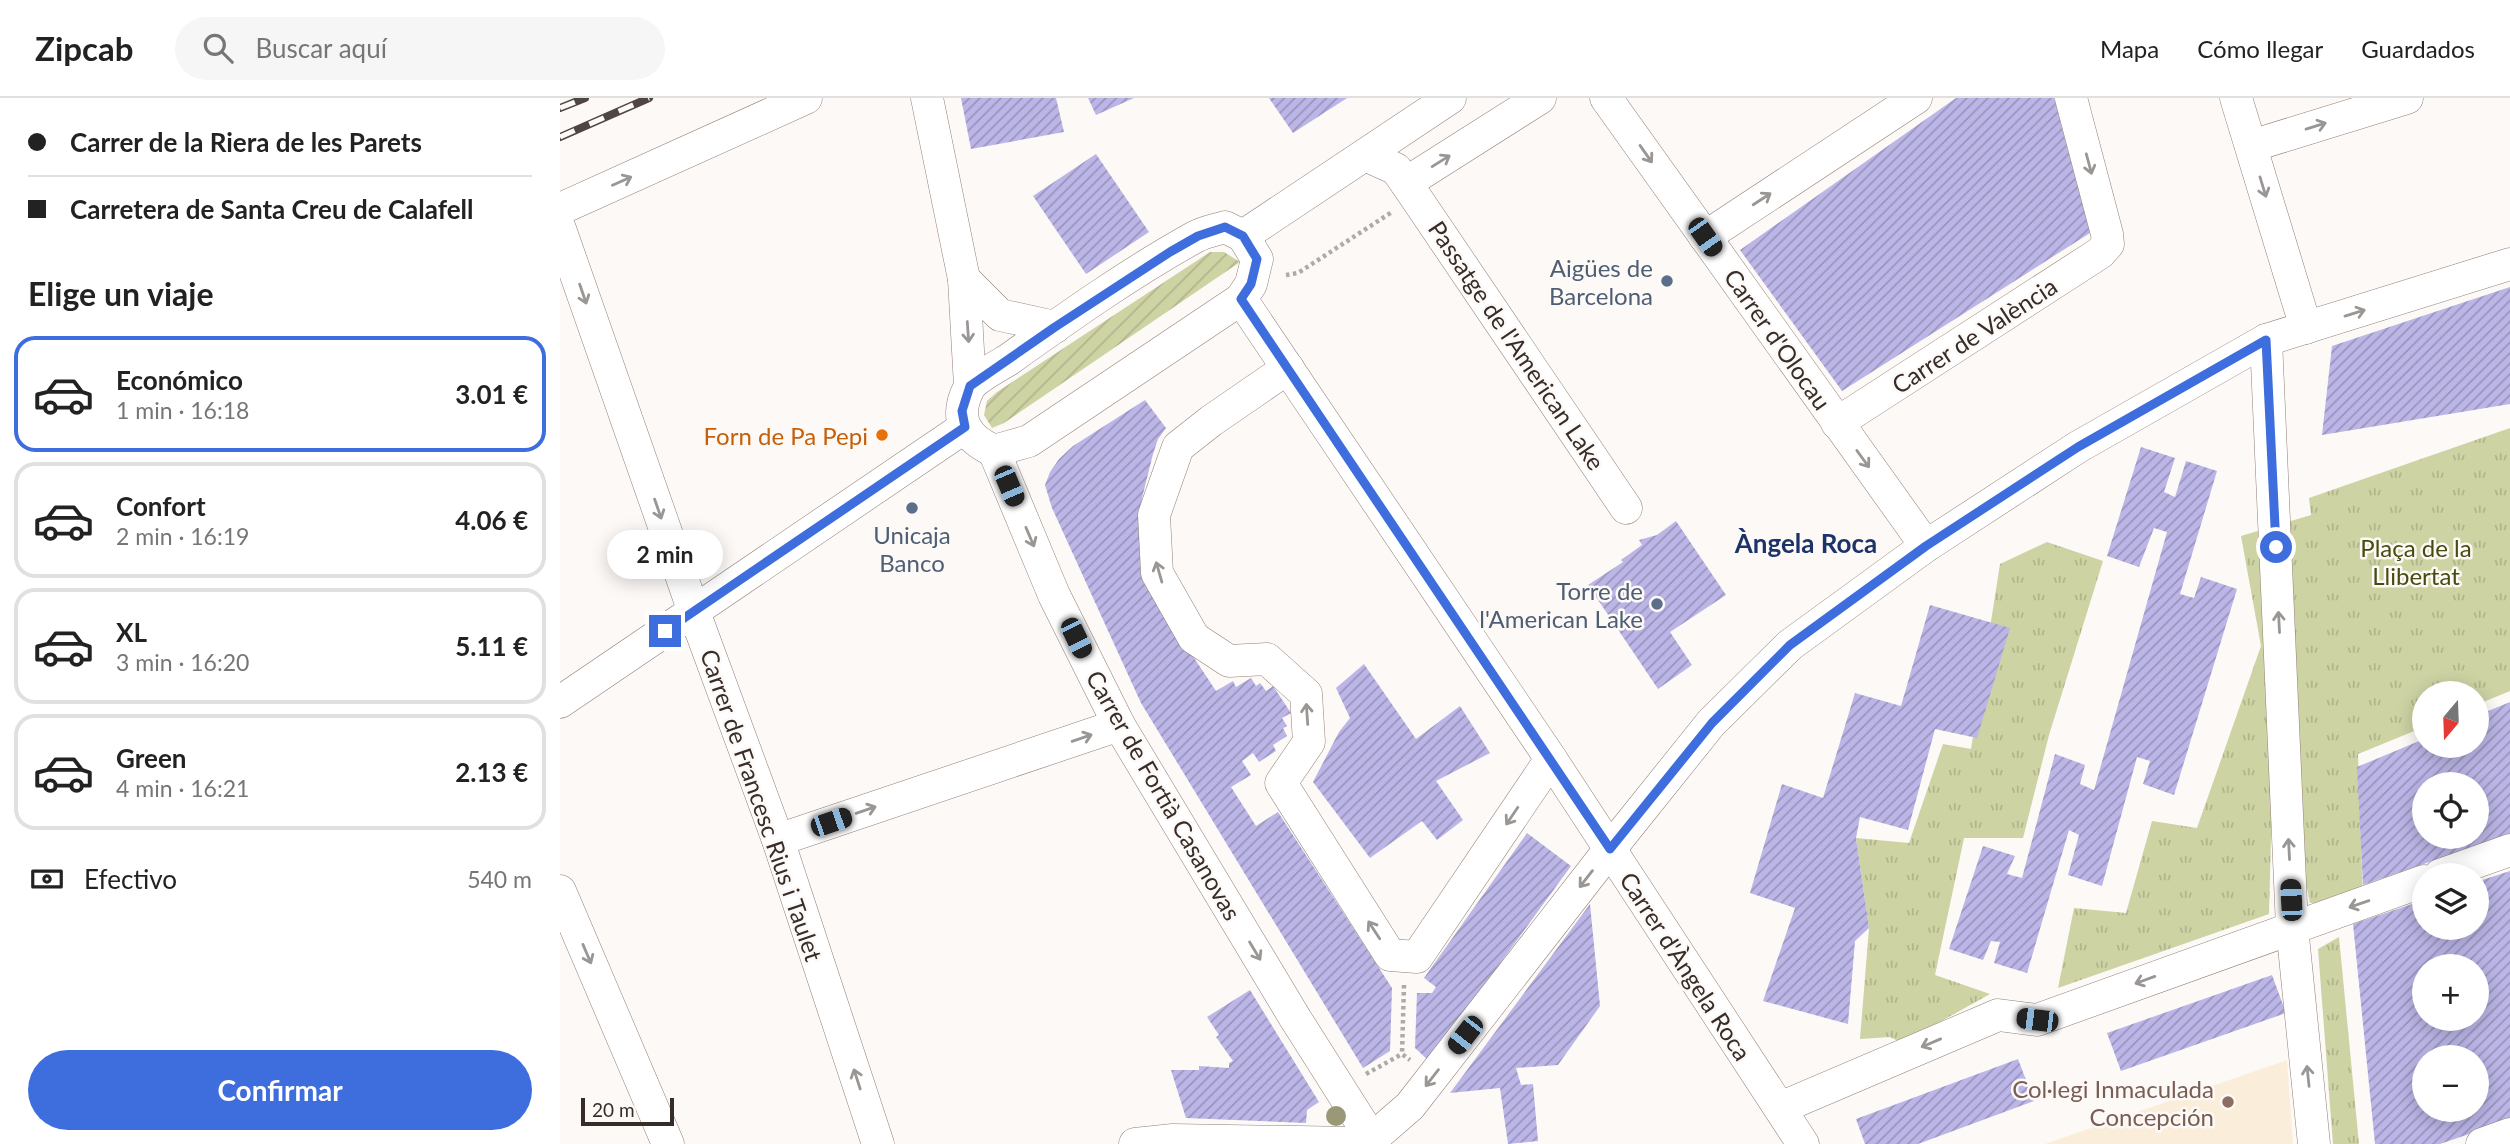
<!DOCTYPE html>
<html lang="es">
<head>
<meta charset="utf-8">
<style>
	:root { --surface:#fff; --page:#f6f6f6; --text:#222; --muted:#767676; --line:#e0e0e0; --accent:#3e6dde }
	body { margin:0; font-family:Lato,sans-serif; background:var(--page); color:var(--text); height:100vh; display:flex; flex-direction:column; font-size:26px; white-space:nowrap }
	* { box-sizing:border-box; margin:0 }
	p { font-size:23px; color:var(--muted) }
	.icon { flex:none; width:38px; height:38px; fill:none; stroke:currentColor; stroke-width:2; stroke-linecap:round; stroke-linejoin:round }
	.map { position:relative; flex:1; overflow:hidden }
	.panel { display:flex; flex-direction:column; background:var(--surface); width:560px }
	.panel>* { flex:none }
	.guide { display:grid; align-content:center; height:154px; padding:0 28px; background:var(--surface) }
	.needle { width:46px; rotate:199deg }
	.fabs { position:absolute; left:1852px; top:583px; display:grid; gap:14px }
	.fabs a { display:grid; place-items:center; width:77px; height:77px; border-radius:50%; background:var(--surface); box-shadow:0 4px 18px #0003; font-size:35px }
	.scale { position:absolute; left:21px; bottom:18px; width:93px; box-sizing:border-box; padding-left:7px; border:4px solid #362d29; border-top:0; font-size:19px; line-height:24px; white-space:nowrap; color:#362d29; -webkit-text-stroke:5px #fdf9f7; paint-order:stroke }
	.end { position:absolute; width:32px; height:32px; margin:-16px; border:9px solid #3e6dde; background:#fff; box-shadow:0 0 0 4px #fff }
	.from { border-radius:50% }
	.bubble { position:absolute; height:49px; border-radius:24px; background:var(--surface); box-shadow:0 4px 18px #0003; font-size:23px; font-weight:700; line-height:49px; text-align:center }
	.car { position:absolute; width:21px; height:42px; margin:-21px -10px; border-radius:9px; box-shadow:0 0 5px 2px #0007; background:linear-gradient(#222 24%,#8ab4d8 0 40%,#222 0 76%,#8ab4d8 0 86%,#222 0) }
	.guide b { display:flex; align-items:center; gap:24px; height:66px; font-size:26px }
	.guide b+b { border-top:2px solid var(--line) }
	.guide i { width:18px; height:18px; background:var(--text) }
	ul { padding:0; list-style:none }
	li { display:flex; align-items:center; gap:21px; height:116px; margin:0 14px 10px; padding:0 14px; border:4px solid var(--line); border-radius:21px }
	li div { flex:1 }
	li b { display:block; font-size:26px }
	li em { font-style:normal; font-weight:700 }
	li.on { border-color:var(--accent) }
	li>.icon { width:63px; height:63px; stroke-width:1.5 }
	h2 { padding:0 28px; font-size:32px; line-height:84px }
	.pay { display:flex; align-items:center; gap:18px; height:77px; padding:0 28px; font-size:26px }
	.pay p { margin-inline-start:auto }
	.cta { display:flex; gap:14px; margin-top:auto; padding:14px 28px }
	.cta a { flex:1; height:80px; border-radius:42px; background:var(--accent); color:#fff; font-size:28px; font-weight:700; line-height:80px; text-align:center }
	header { display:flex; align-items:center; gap:42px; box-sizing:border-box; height:98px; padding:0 35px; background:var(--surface); border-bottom:2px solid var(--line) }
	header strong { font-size:33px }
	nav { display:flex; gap:38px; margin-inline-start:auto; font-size:24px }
	.search { width:490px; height:63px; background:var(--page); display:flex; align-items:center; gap:18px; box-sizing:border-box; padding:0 24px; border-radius:38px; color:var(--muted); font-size:26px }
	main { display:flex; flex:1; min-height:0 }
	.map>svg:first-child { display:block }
</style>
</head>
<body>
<header>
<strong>Zipcab</strong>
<div class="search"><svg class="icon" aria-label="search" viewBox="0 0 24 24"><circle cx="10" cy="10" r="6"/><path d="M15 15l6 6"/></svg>Buscar aquí</div>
<nav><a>Mapa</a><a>Cómo llegar</a><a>Guardados</a></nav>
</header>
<main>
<section class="panel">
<div class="guide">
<b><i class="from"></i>Carrer de la Riera de les Parets</b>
<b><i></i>Carretera de Santa Creu de Calafell</b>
</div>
<h2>Elige un viaje</h2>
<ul>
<li class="on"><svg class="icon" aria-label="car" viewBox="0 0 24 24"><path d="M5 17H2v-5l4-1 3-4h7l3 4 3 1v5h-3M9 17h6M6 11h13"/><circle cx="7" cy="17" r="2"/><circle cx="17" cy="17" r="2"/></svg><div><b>Económico</b><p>1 min · 16:18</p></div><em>3.01 €</em></li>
<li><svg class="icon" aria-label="car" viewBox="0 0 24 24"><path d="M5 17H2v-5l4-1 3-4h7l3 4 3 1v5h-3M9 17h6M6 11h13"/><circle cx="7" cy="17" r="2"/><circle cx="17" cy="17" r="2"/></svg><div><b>Confort</b><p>2 min · 16:19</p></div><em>4.06 €</em></li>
<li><svg class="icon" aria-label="car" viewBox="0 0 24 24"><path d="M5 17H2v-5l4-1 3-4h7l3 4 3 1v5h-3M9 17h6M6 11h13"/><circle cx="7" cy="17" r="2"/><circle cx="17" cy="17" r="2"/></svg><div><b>XL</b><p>3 min · 16:20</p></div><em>5.11 €</em></li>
<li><svg class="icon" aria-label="car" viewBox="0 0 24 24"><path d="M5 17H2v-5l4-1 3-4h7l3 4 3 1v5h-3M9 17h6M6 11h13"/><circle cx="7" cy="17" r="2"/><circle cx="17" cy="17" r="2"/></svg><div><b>Green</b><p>4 min · 16:21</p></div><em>2.13 €</em></li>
</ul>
<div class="pay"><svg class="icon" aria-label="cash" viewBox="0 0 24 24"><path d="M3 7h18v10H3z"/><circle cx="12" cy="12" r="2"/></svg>Efectivo<p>540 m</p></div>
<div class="cta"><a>Confirmar</a></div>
</section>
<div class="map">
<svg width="1950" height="1046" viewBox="0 0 1950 1046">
	<defs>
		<pattern id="park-tufts" width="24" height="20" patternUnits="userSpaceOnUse" patternTransform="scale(1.75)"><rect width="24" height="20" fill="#cdd3a3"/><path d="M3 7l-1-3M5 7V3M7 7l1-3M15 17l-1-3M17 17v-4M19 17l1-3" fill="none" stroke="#b1b58c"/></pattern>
		<pattern id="garden-furrows" width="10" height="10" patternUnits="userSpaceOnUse" patternTransform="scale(1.75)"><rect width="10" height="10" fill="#cdd3a3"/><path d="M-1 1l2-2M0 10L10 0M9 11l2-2" fill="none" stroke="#b1b58c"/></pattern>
		<pattern id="building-hatch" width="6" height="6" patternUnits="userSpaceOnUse" patternTransform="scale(1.75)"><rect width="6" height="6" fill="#bbb6e7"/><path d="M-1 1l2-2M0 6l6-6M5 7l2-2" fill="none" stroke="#9994bb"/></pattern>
	</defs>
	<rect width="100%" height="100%" fill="#fdf9f7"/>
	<!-- education -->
	<polygon fill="#faeeda" points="1727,962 1733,1046 1485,1046"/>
	<!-- park -->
	<g fill="url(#park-tufts)">
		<polygon points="1950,330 1950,593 1916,607 1916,595 1864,595 1864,629 1798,656 1803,804 1750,805 1714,622 1709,816 1498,890 1514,810 1566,815 1592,723 1637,730 1701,548 1681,438 1751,417 1749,400"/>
		<polygon points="1487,444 1543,463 1489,637 1463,740 1404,740 1375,877 1430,896 1342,945 1330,939 1300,941 1309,830 1296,740 1349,745 1383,646 1411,651 1440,466"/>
		<polygon points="1779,839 1799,1046 1773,1046 1758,851"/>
	</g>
	<!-- garden -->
	<polygon fill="url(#garden-furrows)" points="650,154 664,154 680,164 444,325 432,330 424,317 427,303 437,294"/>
	<!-- building -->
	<g fill="url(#building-hatch)" fill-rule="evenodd">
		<polygon points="401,0 496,0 504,34 411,51"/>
		<polygon points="528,0 574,0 536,17"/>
		<polygon points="709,0 787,0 733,35"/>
		<polygon points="1396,0 1494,0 1530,135 1282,293 1180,152"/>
		<polygon points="536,56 589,134 526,176 473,98"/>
		<polygon points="1950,189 1950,306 1762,337 1772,248"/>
		<polygon points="585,302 606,330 598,341 593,356 582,400 580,443 609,522 656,593 673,583 676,589 691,580 696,588 700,585 706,593 713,588 731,615 722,620 727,628 723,630 727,638 713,647 716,653 699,664 693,655 682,663 691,677 671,689 696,728 718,714 832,890 830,953 803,970 581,605 492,410 485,387 490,374 499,361 513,348"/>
		<polygon points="1581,349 1615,360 1604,394 1615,399 1626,363 1657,373 1620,496 1634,500 1641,479 1677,491 1614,697 1583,686 1590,663 1577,659 1542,788 1508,777 1519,737 1509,732 1467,875 1434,865 1440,844 1431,843 1423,862 1389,851 1423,748 1455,758 1447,776 1462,780 1495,656 1525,667 1520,686 1534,692 1607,434 1594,430 1579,469 1547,458"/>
		<polygon points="1116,423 1166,497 1110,534 1132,567 1098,591 1028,487 1063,464 1061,462 1082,447 1079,442 1097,437"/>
		<polygon points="1370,507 1450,530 1417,640 1375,631 1348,732 1300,719 1296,740 1309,830 1295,843 1288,926 1203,903 1235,810 1190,795 1222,686 1263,700 1295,595 1341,608"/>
		<polygon points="804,566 856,641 900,608 930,655 876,683 903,722 877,742 862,723 810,760 753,684 779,634 790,620 776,590"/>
		<path d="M1950,604V736L1803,787L1797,669L1864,641V648H1916V618ZM1864,686H1916V738H1864Z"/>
		<polygon points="967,735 1011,768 869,963 855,950 857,895 872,895 876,889 864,880"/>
		<path d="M1950,773V1022L1880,1046H1815L1793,826L1864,802V830H1916V784ZM1864,868H1916V920H1864ZM1864,959H1916V1012H1864Z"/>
		<polygon points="1030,806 1040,908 998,967 956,970 961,987 973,986 978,1043 948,1046 940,990 890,995"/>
		<polygon points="1712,877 1726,915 1561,973 1547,935"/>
		<polygon points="690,892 759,1004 747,1012 746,1025 626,1020 611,972 639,972 639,968 669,970 669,965 673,963 656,939 659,937 647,919"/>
		<polygon points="1458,961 1474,1003 1358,1046 1305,1046 1296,1021"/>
	</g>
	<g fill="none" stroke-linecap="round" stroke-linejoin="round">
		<!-- minor casing -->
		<g stroke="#937f75" stroke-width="33">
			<g id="minor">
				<polyline points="367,0 404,181 410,288"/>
				<polyline points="1046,0 1366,448"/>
				<polyline points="1676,0 1746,230"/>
				<polyline points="1691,48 1847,0"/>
				<polyline points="805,57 836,71 846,85 980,0"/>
				<polyline points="846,85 1066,410"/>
				<polyline points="0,111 246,0"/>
				<path d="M665,129L683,138L697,161L691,186L681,201L469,343L434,353C406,340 393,321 409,290C414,281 438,268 448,262C508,219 570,175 635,139C644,134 655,132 665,129Z"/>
				<polyline points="0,131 134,514 218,742 318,1046"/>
				<polyline points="683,138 890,0"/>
				<polyline points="1145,139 1356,0"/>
				<polyline points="404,181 440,217 495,229"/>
				<polyline points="681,201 991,661 1243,1046"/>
				<polyline points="1706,242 1732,829 1754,1046"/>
				<polyline points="728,270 651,323 618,349 594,417 597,475 634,540 669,563 707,561 746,596 749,644 721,685 830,857 857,859 991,661"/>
				<polyline points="1277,325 1540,155 1548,146 1547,136 1511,0"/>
				<polyline points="434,353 494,497 559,627 735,920 815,1046"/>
				<polyline points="0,604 405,329"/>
				<polyline points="218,742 559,627"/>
				<polyline points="1880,777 1950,752"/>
				<polyline points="0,793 108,1046"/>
				<polyline points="1220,1010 1438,917 1477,922 1864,783"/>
				<polyline points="575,1046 613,1042 793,1045 812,1041 850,1008 1050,751 1151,625 1230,547 1366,448 1518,349 1706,242 1950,166"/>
				<polyline points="1922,1046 1950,1036"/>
			</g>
		</g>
		<!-- path -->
		<g stroke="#b0aaa7" stroke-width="4.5" stroke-dasharray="3.5 3.5" stroke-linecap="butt">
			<polyline points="726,177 738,175 832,114"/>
			<polyline points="844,887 842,956 850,962"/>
			<polyline points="806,976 842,956"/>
		</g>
		<!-- minor -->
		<use href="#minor" stroke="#fff" stroke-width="32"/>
		<!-- rail casing -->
		<g stroke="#4f4643" stroke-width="8">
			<g id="rail">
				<polyline points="0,10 25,0"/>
				<polyline points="0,39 89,0"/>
			</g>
		</g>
		<!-- rail -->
		<use href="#rail" stroke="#fdf9f7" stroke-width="5" stroke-dasharray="16" stroke-linecap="butt"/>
	</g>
	<!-- trees -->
	<circle fill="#999978" cx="776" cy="1018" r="10"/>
	<!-- one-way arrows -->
	<defs><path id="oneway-shaft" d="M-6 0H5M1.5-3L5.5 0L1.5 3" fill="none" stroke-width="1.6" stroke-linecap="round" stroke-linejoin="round" transform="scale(1.75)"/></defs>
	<g stroke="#9a9694">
		<use href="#oneway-shaft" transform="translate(1756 28) rotate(-17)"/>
		<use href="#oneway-shaft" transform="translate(1086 56) rotate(55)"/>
		<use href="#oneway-shaft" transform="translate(881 63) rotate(-32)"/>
		<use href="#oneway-shaft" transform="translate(1529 66) rotate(75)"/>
		<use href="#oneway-shaft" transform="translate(62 83) rotate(-24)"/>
		<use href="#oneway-shaft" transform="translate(1703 89) rotate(73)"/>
		<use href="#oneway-shaft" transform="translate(1202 101) rotate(-33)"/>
		<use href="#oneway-shaft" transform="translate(23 196) rotate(71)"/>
		<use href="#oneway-shaft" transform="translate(1795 215) rotate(-17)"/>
		<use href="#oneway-shaft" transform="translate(408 234) rotate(86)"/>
		<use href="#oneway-shaft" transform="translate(1303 361) rotate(54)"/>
		<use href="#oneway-shaft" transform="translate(98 411) rotate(71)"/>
		<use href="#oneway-shaft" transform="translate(470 439) rotate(67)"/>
		<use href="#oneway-shaft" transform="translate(599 474) rotate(-106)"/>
		<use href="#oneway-shaft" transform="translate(1719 524) rotate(-93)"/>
		<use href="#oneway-shaft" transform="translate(747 616) rotate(-94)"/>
		<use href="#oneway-shaft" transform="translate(522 640) rotate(-19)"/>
		<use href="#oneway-shaft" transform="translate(306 712) rotate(-19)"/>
		<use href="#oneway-shaft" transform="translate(952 718) rotate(124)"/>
		<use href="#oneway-shaft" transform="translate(1729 751) rotate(-93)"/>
		<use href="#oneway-shaft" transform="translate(1026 781) rotate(128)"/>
		<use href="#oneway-shaft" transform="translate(1799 806) rotate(161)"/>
		<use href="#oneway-shaft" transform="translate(814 832) rotate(-123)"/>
		<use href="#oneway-shaft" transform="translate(695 853) rotate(59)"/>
		<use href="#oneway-shaft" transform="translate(27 856) rotate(67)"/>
		<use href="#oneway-shaft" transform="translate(1585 882) rotate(160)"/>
		<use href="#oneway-shaft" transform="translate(1371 945) rotate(157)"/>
		<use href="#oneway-shaft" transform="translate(1748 978) rotate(-96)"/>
		<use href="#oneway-shaft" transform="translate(872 980) rotate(128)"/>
		<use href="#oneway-shaft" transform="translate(297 981) rotate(-108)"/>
	</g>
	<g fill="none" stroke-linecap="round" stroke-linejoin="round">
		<!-- route -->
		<polyline stroke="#3e6dde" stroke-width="9" points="105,533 405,329 402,313 410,288 495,229 610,154 638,138 665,129 683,138 697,161 691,186 681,201 1050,751 1152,625 1230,547 1366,448 1518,349 1706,242 1716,449"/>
	</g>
	<!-- markers -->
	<g fill="#5c6f8a" stroke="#fdf9f7" stroke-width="2.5">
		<circle cx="1107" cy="183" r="7"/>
		<circle cx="352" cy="410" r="7"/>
		<circle cx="1097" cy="506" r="7"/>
	</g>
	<circle fill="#e8710a" stroke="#fdf9f7" stroke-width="2.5" cx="322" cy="337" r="7"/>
	<circle fill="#8d6e63" stroke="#fdf9f7" stroke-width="2.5" cx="1668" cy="1004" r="7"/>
	<g text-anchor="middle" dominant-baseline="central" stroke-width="5" stroke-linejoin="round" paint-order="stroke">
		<!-- service labels -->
		<g font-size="24" fill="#4e5e75" stroke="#fdf9f7" text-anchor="end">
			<text x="1093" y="169">Aigües de<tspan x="1093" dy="28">Barcelona</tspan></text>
			<text x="352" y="436" text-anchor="middle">Unicaja<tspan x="352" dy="28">Banco</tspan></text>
			<text x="1083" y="492">Torre de<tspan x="1083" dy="28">l'American Lake</tspan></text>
		</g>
		<!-- street labels -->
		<g font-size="24" fill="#362d29" stroke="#fdf9f7">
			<text transform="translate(1414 237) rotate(-33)">Carrer de València</text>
			<text transform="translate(1218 241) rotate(55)">Carrer d'Olocau</text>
			<text transform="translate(957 247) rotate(56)">Passatge de l'American Lake</text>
			<text transform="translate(604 697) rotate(60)">Carrer de Fortià Casanovas</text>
			<text transform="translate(202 707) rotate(71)">Carrer de Francesc Rius i Taulet</text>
			<text transform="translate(1126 868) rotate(57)">Carrer d'Àngela Roca</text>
		</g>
		<!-- food labels -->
		<g font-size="24" fill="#c56008" stroke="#fdf9f7" text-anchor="end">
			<text x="308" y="337">Forn de Pa Pepi</text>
		</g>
		<!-- park labels -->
		<g font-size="24" fill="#474b10" stroke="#fdf9f7">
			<text x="1856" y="449">Plaça de la<tspan x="1856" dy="28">Llibertat</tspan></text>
		</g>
		<!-- education labels -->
		<g font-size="24" fill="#785e54" stroke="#fdf9f7" text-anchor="end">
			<text x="1654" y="990">Col·legi Inmaculada<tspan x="1654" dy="28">Concepción</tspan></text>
		</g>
		<!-- neighbourhood labels -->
		<g font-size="26" font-weight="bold" fill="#1c336a" stroke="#fdf9f7">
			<text x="1246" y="445">Àngela Roca</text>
		</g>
	</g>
</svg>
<div class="fabs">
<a><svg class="needle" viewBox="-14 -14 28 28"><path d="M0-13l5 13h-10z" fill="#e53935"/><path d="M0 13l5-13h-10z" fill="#767676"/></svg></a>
<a><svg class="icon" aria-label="locate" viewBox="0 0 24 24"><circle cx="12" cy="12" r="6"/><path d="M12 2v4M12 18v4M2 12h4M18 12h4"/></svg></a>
<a><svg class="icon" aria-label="layers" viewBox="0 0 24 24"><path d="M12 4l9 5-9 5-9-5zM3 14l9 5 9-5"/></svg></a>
<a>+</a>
<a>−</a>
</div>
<div class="scale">20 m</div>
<i class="end from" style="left:1716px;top:449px"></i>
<i class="end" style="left:105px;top:533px"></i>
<div class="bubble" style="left:47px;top:432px;width:116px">2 min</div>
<i class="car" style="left:1145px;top:139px;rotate:145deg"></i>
<i class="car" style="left:449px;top:388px;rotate:157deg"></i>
<i class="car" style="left:516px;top:540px;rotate:154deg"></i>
<i class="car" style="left:271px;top:724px;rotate:71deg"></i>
<i class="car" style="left:1731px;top:802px;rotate:357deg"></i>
<i class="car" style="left:1477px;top:922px;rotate:277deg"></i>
<i class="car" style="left:905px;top:937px;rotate:218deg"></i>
</div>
</main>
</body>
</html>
